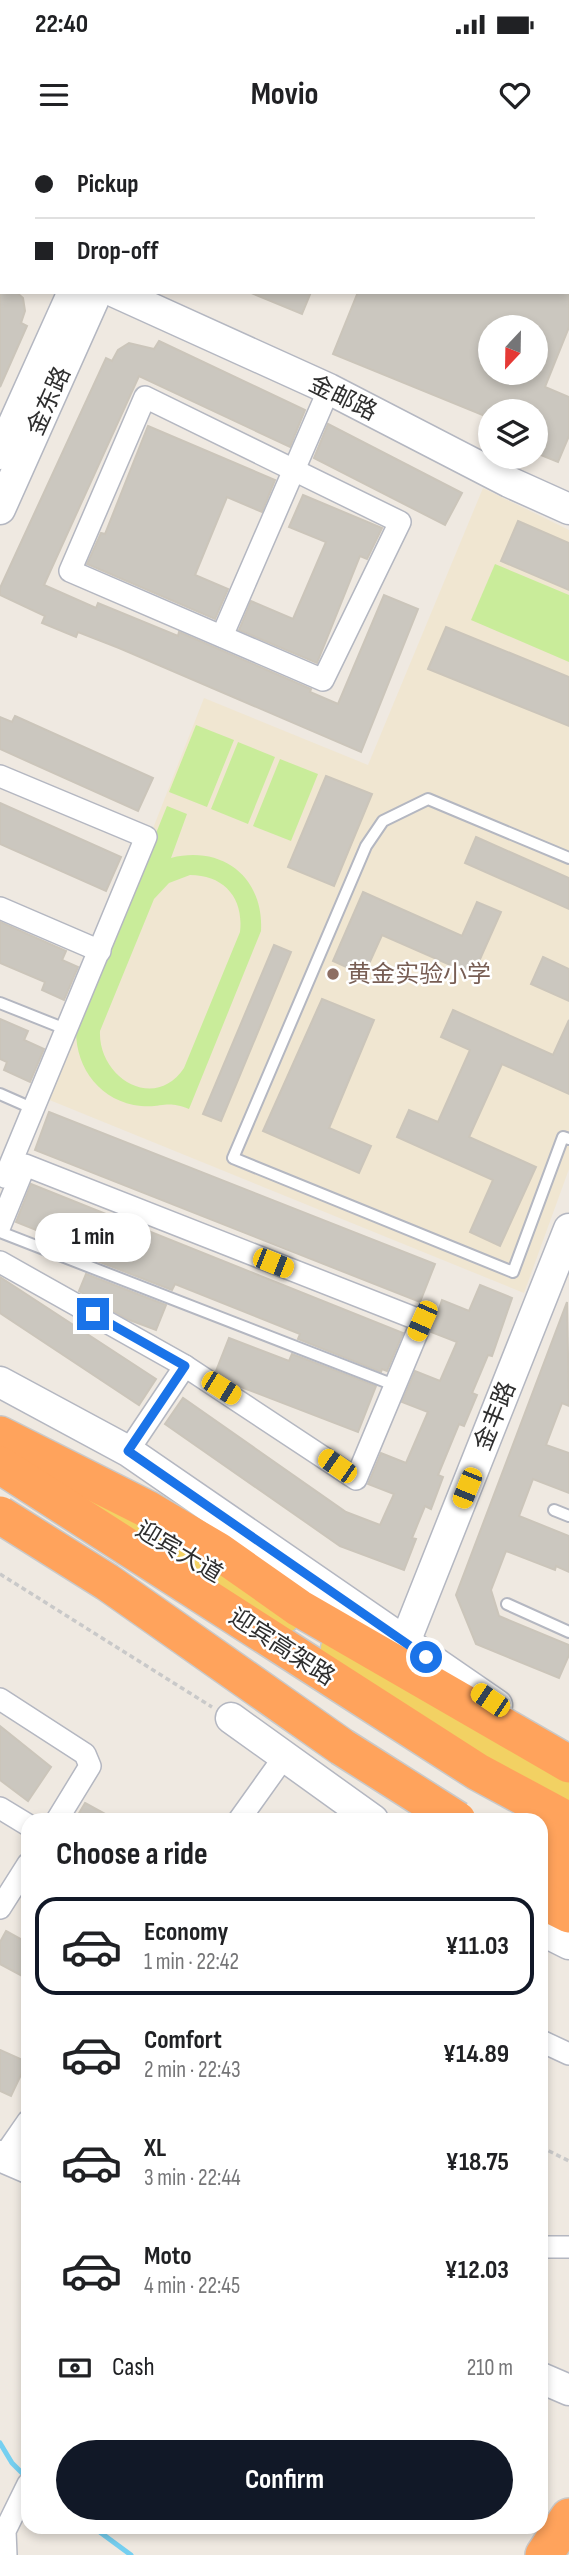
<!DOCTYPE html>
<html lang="en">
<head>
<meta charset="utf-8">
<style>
	:root { --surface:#fff; --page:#f6f6f6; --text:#202124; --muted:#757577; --line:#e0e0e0; --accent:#111827 }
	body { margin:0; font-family:"Sofia Sans Condensed","Noto Sans SC",sans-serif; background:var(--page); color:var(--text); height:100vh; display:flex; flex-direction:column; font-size:26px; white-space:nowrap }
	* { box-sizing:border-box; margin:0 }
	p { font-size:23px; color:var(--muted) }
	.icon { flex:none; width:38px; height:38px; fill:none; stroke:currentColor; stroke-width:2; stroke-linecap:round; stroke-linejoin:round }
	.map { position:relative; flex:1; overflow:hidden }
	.panel { position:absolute; left:21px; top:1673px; width:527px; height:721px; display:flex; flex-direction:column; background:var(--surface); border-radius:21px; box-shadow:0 4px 10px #0003 }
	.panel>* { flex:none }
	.top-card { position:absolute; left:0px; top:0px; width:570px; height:154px; box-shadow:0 4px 10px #0003; display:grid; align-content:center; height:154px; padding:0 35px; background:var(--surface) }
	.needle { width:46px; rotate:202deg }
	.tools { position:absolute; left:478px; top:175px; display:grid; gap:14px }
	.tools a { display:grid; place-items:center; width:70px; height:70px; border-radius:50%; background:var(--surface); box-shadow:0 4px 10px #0003; font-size:35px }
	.end { position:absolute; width:32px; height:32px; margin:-16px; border:9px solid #1a73e8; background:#fff; box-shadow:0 0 0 4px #fff }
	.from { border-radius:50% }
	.bubble { position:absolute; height:49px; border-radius:24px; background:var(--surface); box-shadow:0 4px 10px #0003; font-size:23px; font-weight:700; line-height:49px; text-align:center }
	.car { position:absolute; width:21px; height:42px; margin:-21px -10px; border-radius:9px; box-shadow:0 0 5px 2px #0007; background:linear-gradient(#f5c518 24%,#345 0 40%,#f5c518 0 76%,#345 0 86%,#f5c518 0) }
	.top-card b { display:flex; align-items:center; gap:24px; height:66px; font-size:26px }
	.top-card b+b { border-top:2px solid var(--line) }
	.top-card i { width:18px; height:18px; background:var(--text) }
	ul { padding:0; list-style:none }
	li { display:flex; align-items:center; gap:21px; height:98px; margin:0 14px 10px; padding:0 21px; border:4px solid transparent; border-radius:21px }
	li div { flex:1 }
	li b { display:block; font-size:26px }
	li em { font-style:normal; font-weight:700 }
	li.on { border-color:var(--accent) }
	li>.icon { width:63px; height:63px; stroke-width:1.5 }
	h2 { padding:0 35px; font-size:32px; line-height:84px }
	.pay { display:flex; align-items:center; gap:18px; height:77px; padding:0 35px; font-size:26px }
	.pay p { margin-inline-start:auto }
	.action { display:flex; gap:14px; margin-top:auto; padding:14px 35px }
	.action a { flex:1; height:80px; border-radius:42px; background:var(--accent); color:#fff; font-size:28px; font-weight:700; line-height:80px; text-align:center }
	.status { display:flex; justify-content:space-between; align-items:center; height:49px; padding:0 35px; background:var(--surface); direction:ltr }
	.status svg { height:19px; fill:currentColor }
	header { display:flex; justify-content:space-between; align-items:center; height:91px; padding:0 35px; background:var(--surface); font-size:32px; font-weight:700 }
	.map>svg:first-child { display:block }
</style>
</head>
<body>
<div class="status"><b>22:40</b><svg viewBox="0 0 49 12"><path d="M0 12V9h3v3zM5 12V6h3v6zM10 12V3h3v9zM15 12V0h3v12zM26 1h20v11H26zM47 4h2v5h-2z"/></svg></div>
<header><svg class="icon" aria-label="menu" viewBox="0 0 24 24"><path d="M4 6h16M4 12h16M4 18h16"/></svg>Movio<svg class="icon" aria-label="heart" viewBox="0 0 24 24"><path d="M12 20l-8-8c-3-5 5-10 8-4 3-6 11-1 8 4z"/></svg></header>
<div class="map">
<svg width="569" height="2415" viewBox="0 0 569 2415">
	<rect width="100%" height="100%" fill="#efe9e1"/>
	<!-- education -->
	<polygon fill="#f0e6d1" points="483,348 569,390 569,1029 524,1153 47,959 204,558 368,625"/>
	<!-- pitch -->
	<g fill="#c9ec9a" fill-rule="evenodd">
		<polygon points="495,424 569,455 569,522 471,480"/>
		<polygon points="196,585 234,600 207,667 169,652"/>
		<polygon points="238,602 275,617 248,684 211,669"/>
		<polygon points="280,619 318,634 291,701 253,686"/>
		<path d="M167,666L187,674L171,718C222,705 264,737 261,791L189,969C166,960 163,968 141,966C101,962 76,929 76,891ZM190,735C224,735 244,758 240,792L184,928C155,972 98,938 100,891L154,759L169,743Z"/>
	</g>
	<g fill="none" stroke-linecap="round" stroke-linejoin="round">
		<!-- stream -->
		<g stroke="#75cff0" stroke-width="5">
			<polyline points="0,2303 12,2323 28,2339"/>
			<polyline points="93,2387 131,2415"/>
		</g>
	</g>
	<!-- building -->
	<g fill="#cbc7bf" stroke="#cbc5ba" stroke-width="2" fill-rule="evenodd">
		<polygon points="0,152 16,152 23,158 25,171 21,183 27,186 0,247"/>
		<polygon points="249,152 311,152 302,174"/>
		<path d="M358,152H569V187L545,247L569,257V296L558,322L536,313V271H490V278L333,214ZM490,187H536V233H490Z"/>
		<polygon points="159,201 305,270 290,307 139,236 44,445 96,468 98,463 178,496 179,492 311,549 310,552 338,564 384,455 418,469 361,612 119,508 78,492 76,497 42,483 45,476 0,455 0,448 106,218 112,221 118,210 129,203 154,209"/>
		<polygon points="328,284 462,353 445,385 314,318"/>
		<polygon points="148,286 275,340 262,372 227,357 195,435 228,449 215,479 87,424 101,393 105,394"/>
		<polygon points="303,355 382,388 367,419 360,416 317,523 239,490 251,461 293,479 326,402 289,387"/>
		<polygon points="518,381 569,403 569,450 501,421"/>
		<polygon points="446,487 569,537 569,586 428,529"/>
		<polygon points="15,576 153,638 138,671 0,609 0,577 12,582"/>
		<polygon points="326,636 372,654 334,746 288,727"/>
		<polygon points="0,663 121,717 106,751 0,704"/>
		<polygon points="476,697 569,738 569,769 465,723"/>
		<polygon points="363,752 462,796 477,762 501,772 473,835 382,795 364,835 333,821"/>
		<polygon points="0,782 66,811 62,820 78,827 64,860 42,850 45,842 0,823"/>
		<polygon points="274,805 291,812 221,981 203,974"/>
		<polygon points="543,817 569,829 569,861 531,844"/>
		<polygon points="322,859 374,880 329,988 371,1006 359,1033 263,991"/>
		<polygon points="453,870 553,915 569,880 569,954 502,924 469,997 536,1027 500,1106 470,1092 493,1040 397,997 409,970 438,982 470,910 441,897"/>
		<polygon points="0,879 28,891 24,900 44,909 30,942 4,930 7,922 0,919"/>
		<polygon points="49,972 435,1124 420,1162 35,1010"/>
		<polygon points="31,1044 403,1193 387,1231 382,1229 381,1232 298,1199 300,1194 175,1144 172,1150 92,1119 94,1113 16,1082"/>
		<polygon points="86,1134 166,1165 156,1190 127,1179 79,1151"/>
		<polygon points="0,1137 156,1239 139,1265 0,1173"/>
		<polygon points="480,1145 512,1158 492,1216 488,1215 472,1253 477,1255 464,1286 459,1284 438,1335 443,1337 431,1369 425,1366 412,1398 416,1399 404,1430 340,1406 165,1284 183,1258 346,1372 380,1385 394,1354 368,1344 381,1313 406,1323 428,1272 402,1262 415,1231 440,1241 457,1202 431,1192 442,1160 469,1171"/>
		<polygon points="567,1162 569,1266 562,1263 546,1305 569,1313 569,1353 533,1339 519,1376 569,1396 569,1432 556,1426 555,1430 506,1411 491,1450 499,1476 569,1505 569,1515 559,1538 476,1504 456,1455"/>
		<polygon points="229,1198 289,1221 292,1214 376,1246 358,1292 241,1247 216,1231"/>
		<polygon points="0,1586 51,1627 28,1661 0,1640"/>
		<polygon points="85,1663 116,1680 75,1680"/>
		<polygon points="6,1791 28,1803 28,1839 0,1824 0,1802"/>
		<polygon points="0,1910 27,1922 11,1956 0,1951"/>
	</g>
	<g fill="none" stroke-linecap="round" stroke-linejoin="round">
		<!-- lane casing -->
		<g stroke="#b4b7c1" stroke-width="14">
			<g id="lane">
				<polyline points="569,718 428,659 383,681 366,706 233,1018 513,1132 563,997 569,999"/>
				<polyline points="0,863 68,890"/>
				<polyline points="0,954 34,969"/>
				<polyline points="0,1092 394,1245"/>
				<polyline points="554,1370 569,1376"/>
				<polyline points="507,1464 569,1492"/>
			</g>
		</g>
		<!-- street casing -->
		<g stroke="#b4b7c1" stroke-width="24">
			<g id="street">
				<polyline points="339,0 344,2"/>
				<polyline points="253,2 254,0"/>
				<polyline points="386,2 386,0"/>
				<polygon points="145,257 400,382 323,540 70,431"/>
				<polyline points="222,496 329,249"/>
				<polyline points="0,636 146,697 5,1037"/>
				<polyline points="0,768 100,811"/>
				<polyline points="0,1086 25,1025 422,1181 356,1339 185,1226 0,1122"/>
				<polyline points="128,1311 185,1226"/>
				<polyline points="0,1559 85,1614 90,1626 57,1680"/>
				<polyline points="0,1668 28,1685"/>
				<polyline points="239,1680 284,1617"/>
				<polyline points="0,1768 28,1724"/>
				<polyline points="541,1901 569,1914"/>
				<polyline points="3,2017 28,1981"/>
				<polyline points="541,2107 569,2107"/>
				<polyline points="6,2415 5,2391 28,2344"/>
			</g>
		</g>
		<!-- secondary casing -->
		<g stroke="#b4b7c1" stroke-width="33">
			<g id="secondary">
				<polyline points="134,2 135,0"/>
				<polyline points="159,2 160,0"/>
				<polyline points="0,90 2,91"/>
				<polyline points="115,152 329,249 509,342 569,369"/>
				<polyline points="0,314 73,152"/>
				<polyline points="0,369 97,152"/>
				<polyline points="0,1242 128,1311 497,1565"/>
				<polyline points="405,1502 569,1089"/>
				<polyline points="231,1578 373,1680"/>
				<polyline points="541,1790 569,1804"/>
				<polyline points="0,2016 28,2028"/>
				<polyline points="541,2238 569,2250"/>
			</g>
		</g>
		<!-- primary casing -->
		<g stroke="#c9c9c9" stroke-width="35">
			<g id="primary">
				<polyline points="74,1349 284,1477"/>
				<polyline points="337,1509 569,1657"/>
			</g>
		</g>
		<!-- highway casing -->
		<g stroke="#c9c9c9" stroke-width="40">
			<g id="highway">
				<polyline points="0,1295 147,1369 218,1411 299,1468 569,1624"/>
				<polyline points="0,1325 478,1632 569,1681"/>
				<polyline points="541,1697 569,1710"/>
				<polyline points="541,1727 569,1740"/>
				<polyline points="541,1760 569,1774"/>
				<polyline points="544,2415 569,2377"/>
			</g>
		</g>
		<!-- path -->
		<g stroke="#c9c9c9" stroke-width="3.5" stroke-dasharray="5 3.5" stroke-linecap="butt">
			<polyline points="0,1434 212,1567"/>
			<polyline points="541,2007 569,2021"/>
		</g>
		<!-- lane -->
		<use href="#lane" stroke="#fff" stroke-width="10"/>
		<!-- street -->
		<use href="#street" stroke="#fff" stroke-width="21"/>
		<!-- secondary -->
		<use href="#secondary" stroke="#fff" stroke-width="30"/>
		<!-- primary -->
		<use href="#primary" stroke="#f2d163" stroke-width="32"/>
		<!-- highway -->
		<use href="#highway" stroke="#ffa35c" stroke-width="37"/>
		<!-- highway-bridge casing -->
		<g stroke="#c9c9c9" stroke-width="40" stroke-linecap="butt">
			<polyline id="highway-bridge" points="0,1375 107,1442 342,1607 457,1680"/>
		</g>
		<!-- highway-bridge -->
		<use href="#highway-bridge" stroke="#ffa35c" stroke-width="37"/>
	</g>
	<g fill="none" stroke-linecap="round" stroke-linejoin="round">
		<!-- route -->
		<polyline stroke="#1a73e8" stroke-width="9" points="93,1174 185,1226 128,1311 426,1517"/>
	</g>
	<!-- markers -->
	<circle fill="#8d6e63" stroke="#fff" stroke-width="2.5" cx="333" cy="834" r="7"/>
	<g text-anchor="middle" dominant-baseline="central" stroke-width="5" stroke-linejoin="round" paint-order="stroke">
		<!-- street labels -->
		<g font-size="24" fill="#2e2e2e" stroke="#fff">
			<text transform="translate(343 258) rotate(26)">金邮路</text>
			<text transform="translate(49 261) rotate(-66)">金东路</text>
			<text transform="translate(495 1276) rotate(-68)">金丰路</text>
			<text transform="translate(179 1412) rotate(31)">迎宾大道</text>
			<text transform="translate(282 1507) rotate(33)">迎宾高架路</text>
		</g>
		<!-- education labels -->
		<g font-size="24" fill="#785e54" stroke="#fff" text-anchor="start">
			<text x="347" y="834">黄金实验小学</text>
		</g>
	</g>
</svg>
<div class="tools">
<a><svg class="needle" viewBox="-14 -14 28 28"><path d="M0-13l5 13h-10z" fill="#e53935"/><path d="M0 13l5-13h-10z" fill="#757577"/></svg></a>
<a><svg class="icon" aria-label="layers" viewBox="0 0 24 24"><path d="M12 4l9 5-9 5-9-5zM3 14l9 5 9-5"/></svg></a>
</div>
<i class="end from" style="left:426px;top:1517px"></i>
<i class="end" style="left:93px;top:1174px"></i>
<div class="bubble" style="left:35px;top:1073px;width:116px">1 min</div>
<i class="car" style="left:273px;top:1123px;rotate:112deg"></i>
<i class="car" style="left:422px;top:1181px;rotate:204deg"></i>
<i class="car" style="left:221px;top:1248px;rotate:122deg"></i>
<i class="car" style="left:337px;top:1326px;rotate:305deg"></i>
<i class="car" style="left:467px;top:1348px;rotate:202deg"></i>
<i class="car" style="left:490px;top:1560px;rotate:304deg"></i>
<div class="top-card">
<b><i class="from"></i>Pickup</b>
<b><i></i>Drop-off</b>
</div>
<section class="panel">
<h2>Choose a ride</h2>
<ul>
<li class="on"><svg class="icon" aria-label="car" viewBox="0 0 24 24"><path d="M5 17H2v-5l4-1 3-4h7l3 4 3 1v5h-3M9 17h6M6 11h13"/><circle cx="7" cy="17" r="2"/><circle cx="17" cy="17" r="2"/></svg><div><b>Economy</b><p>1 min · 22:42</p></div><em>¥11.03</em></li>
<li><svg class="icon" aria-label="car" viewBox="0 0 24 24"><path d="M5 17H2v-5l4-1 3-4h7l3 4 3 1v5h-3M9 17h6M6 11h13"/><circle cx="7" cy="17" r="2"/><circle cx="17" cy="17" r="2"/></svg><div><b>Comfort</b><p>2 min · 22:43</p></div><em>¥14.89</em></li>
<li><svg class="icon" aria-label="car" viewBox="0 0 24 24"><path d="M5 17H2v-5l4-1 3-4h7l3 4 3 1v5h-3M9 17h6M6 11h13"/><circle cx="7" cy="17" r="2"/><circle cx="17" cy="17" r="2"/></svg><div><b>XL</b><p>3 min · 22:44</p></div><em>¥18.75</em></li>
<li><svg class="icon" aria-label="car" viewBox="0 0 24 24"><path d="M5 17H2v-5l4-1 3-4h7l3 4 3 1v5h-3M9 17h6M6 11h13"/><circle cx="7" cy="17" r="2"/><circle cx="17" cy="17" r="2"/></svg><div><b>Moto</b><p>4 min · 22:45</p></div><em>¥12.03</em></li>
</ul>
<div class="pay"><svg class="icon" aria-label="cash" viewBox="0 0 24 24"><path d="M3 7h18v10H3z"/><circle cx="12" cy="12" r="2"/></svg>Cash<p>210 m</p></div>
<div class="action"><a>Confirm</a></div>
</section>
</div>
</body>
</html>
